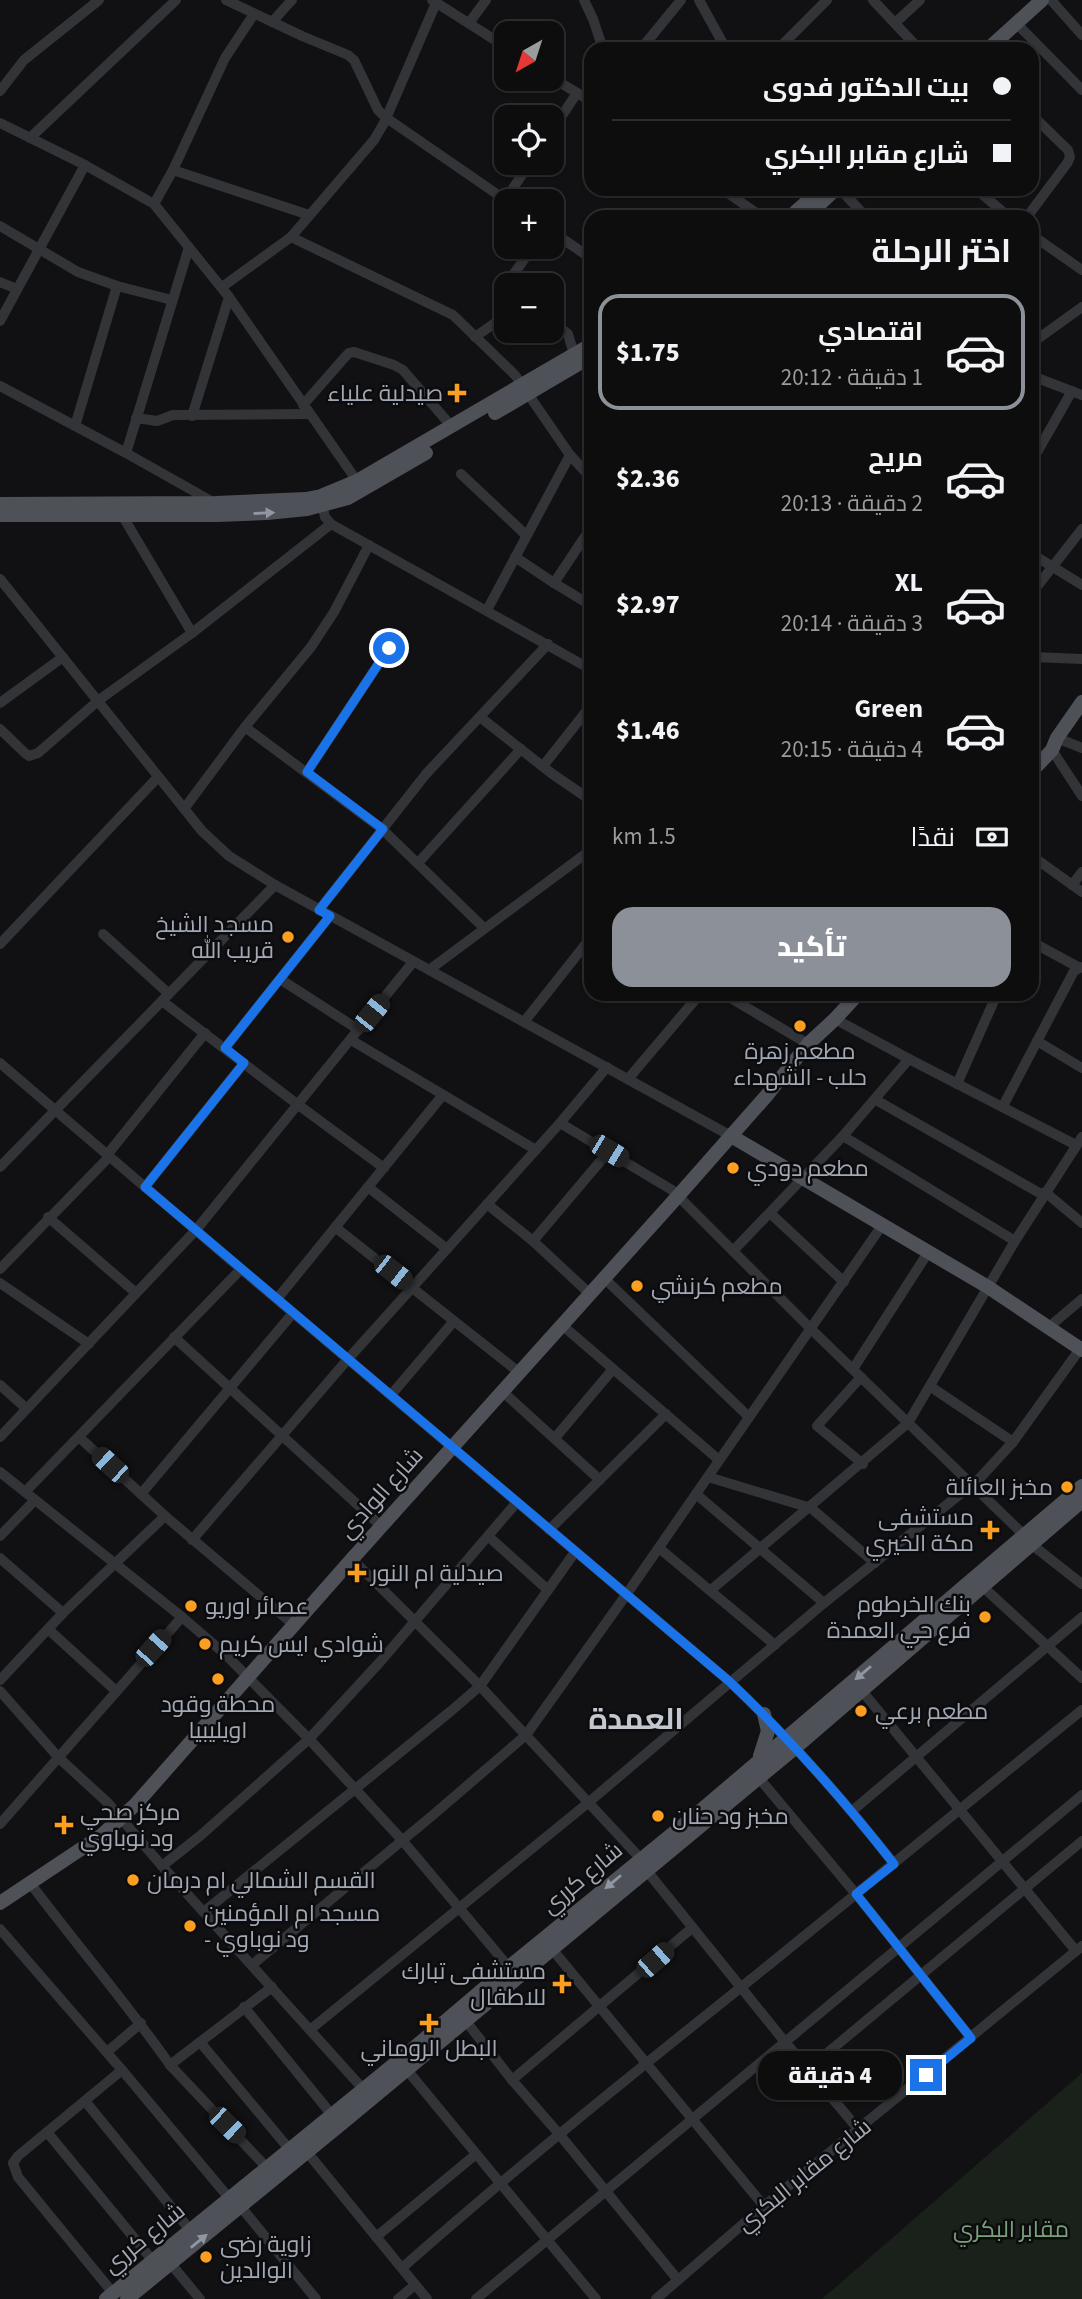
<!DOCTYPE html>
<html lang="ar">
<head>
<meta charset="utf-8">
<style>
	:root { --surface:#0d0d0e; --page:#1b1b1c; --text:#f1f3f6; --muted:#9a9c9e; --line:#2d2d2e; --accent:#8c9099 }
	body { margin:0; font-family:"Source Sans 3",Cairo,sans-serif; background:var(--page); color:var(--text); direction:rtl; height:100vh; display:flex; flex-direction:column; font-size:26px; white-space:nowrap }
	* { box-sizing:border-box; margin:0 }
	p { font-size:23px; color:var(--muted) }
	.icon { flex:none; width:38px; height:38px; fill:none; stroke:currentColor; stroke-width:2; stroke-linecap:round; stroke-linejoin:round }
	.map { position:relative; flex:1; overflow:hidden; direction:ltr }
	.details { position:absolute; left:584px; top:210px; width:455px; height:791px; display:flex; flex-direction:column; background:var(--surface); border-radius:21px; box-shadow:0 2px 5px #0004,0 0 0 2px var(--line); direction:rtl }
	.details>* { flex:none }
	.banner { position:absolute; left:584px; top:42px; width:455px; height:154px; border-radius:21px; box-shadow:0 2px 5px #0004,0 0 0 2px var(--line); direction:rtl; display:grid; align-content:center; height:154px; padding:0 28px; background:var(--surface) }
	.needle { width:46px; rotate:219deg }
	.tools { position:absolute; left:494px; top:21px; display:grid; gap:14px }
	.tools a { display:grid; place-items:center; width:70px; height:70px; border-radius:14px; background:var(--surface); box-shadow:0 2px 5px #0004,0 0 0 2px var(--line); font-size:35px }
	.end { position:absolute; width:32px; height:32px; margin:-16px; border:9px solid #1a73e8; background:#fff; box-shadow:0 0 0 4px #fff }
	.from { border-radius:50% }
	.bubble { position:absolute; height:49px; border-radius:21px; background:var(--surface); box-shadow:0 2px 5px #0004,0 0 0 2px var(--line); font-size:23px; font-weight:800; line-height:49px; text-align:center; direction:rtl }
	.car { position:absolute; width:21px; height:42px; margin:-21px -10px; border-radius:9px; box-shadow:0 0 5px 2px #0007; background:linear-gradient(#222 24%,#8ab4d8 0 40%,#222 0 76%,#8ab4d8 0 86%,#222 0) }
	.banner b { display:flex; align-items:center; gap:24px; height:66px; font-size:26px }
	.banner b+b { border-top:2px solid var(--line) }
	.banner i { width:18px; height:18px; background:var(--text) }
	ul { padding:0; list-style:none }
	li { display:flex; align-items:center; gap:21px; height:116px; margin:0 14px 10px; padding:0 14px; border:4px solid transparent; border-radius:21px }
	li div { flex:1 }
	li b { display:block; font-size:26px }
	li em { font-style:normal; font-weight:800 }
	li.on { border-color:var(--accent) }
	li>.icon { width:63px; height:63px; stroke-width:1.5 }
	h2 { padding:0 28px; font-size:32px; line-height:84px }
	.pay { display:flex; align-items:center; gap:18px; height:77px; padding:0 28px; font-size:26px }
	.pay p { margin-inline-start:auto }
	.action { display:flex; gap:14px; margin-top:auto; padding:14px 28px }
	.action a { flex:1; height:80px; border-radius:21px; background:var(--accent); color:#fff; font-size:28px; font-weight:800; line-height:80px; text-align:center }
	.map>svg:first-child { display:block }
</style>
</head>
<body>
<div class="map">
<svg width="1082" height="2299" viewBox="0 0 1082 2299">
	<rect width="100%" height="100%" fill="#111113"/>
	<!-- green -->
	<polygon fill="#19211a" points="1082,2073 1082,2299 822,2299"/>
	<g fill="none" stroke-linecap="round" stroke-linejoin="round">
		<!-- minor -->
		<g stroke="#323438" stroke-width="10">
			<polyline points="226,0 302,36 348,55 354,60 378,110 385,117 507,201"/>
			<polyline points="432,0 506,47"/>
			<polyline points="584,0 593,19 603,49"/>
			<polyline points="699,0 726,49"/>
			<polyline points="873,0 919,49"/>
			<polyline points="1051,0 1082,35"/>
			<polyline points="272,22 292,0"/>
			<polyline points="469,23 486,0"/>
			<polyline points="895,23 920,0"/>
			<polyline points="1017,24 1082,90"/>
			<polyline points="641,49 681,0"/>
			<polyline points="778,49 827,0"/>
			<polyline points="551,77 592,102"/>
			<polyline points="0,91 24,60 99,0"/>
			<polyline points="0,123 85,165 154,204 229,297 357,481"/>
			<polyline points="551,132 577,93"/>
			<polyline points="30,138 176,0"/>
			<polyline points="173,170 309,215"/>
			<polyline points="722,189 762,217"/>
			<polyline points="840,189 866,217"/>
			<polyline points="976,189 1009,217"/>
			<polyline points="505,200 530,163"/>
			<polyline points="154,204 173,170 225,58 254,14"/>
			<polyline points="1027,217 1068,162 1070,157 1068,150 1032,115"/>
			<polyline points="0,226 78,272 117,286 172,300"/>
			<polyline points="551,231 592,259"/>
			<polyline points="1032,235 1082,270"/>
			<polyline points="291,237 453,315 515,375 570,455 592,479"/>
			<polyline points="0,282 17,289"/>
			<polyline points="222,287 291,237 374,140 384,123 436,3"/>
			<polyline points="506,290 505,286 533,247"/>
			<polyline points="0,321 85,165"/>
			<polyline points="551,321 568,334 574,354"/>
			<polyline points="475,337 506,315"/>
			<polyline points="1032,343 1082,307"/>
			<polyline points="1032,376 1082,395"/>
			<polyline points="0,386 126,453 213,502"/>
			<polyline points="303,405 345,357 349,353 354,352 394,365 403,370 452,427"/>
			<polyline points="192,416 229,297"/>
			<polyline points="136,418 157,421 173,415 309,414"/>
			<polyline points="75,426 117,286"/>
			<polyline points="126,453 189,247"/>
			<polyline points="1032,461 1072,391"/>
			<polyline points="461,474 526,535"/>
			<polyline points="321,499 325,517 331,524 592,670"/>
			<polyline points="122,515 192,633"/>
			<polyline points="592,526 554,583 592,606"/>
			<polyline points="1032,554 1082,585"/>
			<polyline points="515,557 554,583"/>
			<polyline points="0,579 202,831 229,856 275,885 731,1136"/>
			<polyline points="1032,593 1082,529"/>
			<polyline points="487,610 570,455"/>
			<polyline points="1032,657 1082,659"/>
			<polyline points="0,703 63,657"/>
			<polyline points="480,717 551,773 592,801"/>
			<polyline points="245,727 382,829 484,928"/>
			<polyline points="0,729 25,753 29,756 38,753 99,700 192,633 331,524"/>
			<polyline points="1057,738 1082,748"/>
			<polyline points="1052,750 1082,796"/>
			<polyline points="543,766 592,704"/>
			<polyline points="307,772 389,648"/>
			<polyline points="184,809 245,727 311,647 334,612 369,545"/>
			<polyline points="1032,856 1082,892"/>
			<polyline points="418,863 521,749"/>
			<polyline points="1072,885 1082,872"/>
			<polyline points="319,910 426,774 548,644"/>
			<polyline points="103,934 169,994"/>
			<polyline points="1032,942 1078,967"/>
			<polyline points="0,944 158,777"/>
			<polyline points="429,970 592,849"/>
			<polyline points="280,979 359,1030"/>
			<polyline points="724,994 808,1044"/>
			<polyline points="162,1001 297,1104 384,1168"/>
			<polyline points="835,1019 909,1059 1076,1145"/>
			<polyline points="524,1022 592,936"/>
			<polyline points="351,1040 536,1150"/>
			<polyline points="1037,1041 1082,1068"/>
			<polyline points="225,1048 330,916"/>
			<path d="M0,1063L241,1269L730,1682C790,1739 843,1799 894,1864"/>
			<polyline points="628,1079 700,994"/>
			<polyline points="957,1084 997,994"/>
			<polyline points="876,1100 1043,1195"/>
			<polyline points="1003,1106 1074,971 1082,967"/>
			<polyline points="560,1123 672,1190 811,1329 1024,1535"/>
			<polyline points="843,1136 1015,1241"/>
			<polyline points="107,1155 205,1033"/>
			<polyline points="0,1167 275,885"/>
			<polyline points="145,1187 244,1063"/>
			<polyline points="368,1187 447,1249"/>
			<polyline points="1045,1192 1082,1223"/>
			<polyline points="487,1204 533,1241 590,1294"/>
			<polyline points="770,1213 844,1282"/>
			<polyline points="48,1217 136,1293"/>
			<polyline points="335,1227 520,1373"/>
			<polyline points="533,1241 609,1151"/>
			<polyline points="733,1251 843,1136 909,1059"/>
			<polyline points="0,1269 109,1157"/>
			<polyline points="604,1278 749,1417"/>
			<polyline points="0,1283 89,1344"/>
			<polyline points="277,1299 442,1096"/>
			<polyline points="562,1325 719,1460"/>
			<polyline points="1049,1327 1082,1299"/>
			<polyline points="174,1337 382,1527"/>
			<polyline points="853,1369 929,1251"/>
			<polyline points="861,1377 817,1426 863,1464"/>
			<polyline points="0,1385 27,1409"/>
			<polyline points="931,1387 1013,1442"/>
			<polyline points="503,1392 600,1480"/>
			<polyline points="391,1395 454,1321"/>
			<polyline points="0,1437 196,1230 413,962"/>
			<polyline points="79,1437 165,1516"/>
			<polyline points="555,1438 613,1369"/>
			<polyline points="0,1472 182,1617 225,1654 309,1739 402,1840 513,1972"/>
			<polyline points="708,1477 811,1508 875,1563"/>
			<polyline points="25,1492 241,1269"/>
			<polyline points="141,1494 293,1313"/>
			<polyline points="696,1494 824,1603"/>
			<polyline points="549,1530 666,1414"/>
			<polyline points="0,1536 35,1500"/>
			<polyline points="488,1536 548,1590"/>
			<polyline points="192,1540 348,1359 560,1123 607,1067"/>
			<polyline points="1031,1544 1082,1584"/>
			<polyline points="659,1548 775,1645"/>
			<polyline points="0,1558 63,1613"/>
			<polyline points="352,1559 480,1686 641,1859"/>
			<polyline points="982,1586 1082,1678"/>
			<polyline points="711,1590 908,1423 1015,1241 1082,1137"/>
			<polyline points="48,1629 116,1691"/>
			<polyline points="0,1680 63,1613 165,1516 294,1625"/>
			<polyline points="0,1691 59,1758 108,1803 162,1866 364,2090"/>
			<polyline points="862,1691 1076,1951"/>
			<polyline points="759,1778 856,1894 971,2038"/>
			<polyline points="852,1811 1082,1617"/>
			<polyline points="0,1824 182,1617"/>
			<polyline points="162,1866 200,1836 309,1739 380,1662 517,1502"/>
			<polyline points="647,1871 785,2042 859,2130"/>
			<path d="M30,1883C76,1944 126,2002 170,2065L272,1987"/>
			<polyline points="205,1911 451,1711 480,1686 575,1552"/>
			<polyline points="0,1929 122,2070 229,2198"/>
			<polyline points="552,1949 764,2206"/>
			<polyline points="252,1965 433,1815 526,1735 626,1595 883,1224"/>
			<polyline points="244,2007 332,2115"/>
			<polyline points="465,2020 512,2080 560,2135 678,2280"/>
			<polyline points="311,2029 589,1802 824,1603 979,1479 1013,1442 1080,1349"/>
			<polyline points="200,2042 290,2150"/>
			<polyline points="107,2052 141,2023"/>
			<polyline points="170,2065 267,2168"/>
			<polyline points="808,2069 1082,1841"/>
			<polyline points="407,2070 596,2299"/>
			<polyline points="512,2080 692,1928"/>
			<polyline points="85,2101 190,2230"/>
			<polyline points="47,2132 153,2261"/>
			<polyline points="307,2152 427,2299"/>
			<polyline points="241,2207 316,2299"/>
			<polyline points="376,2237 475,2155"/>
			<polyline points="171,2264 200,2299"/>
			<path d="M402,2268C521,2163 645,2064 770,1964C874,1880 978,1795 1082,1710"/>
			<polyline points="113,2293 18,2177 13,2163 18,2156 122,2070"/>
			<polyline points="398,2299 415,2285"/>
			<polyline points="476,2299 1082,1795"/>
			<polyline points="656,2299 764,2206 1082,1946"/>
		</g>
		<!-- major -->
		<g stroke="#4e5157" stroke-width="14">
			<polyline points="988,49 1042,0"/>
			<polyline points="790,217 821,189"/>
			<polyline points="806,217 836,189"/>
			<polyline points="495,413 592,356"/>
			<polyline points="0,504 216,503 306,499 321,496 357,481 592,344"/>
			<polyline points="0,515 217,515 267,513 307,509 348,498 426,453"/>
			<polyline points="1032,771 1052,750 1057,738 1082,702"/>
			<polyline points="731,1136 988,1287 1082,1350"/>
			<polyline points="760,1756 768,1731 764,1714"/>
			<polyline points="0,1903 102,1835 135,1805 352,1559 678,1196 768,1094 808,1044 835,1019 858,994"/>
			<polyline points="106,2299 408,2053 509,1967 692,1818 1082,1486"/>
			<polyline points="127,2299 341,2124 796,1747 1082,1501"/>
		</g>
	</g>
	<!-- one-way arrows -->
	<defs><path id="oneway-solid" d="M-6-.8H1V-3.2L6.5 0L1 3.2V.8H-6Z" transform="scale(1.75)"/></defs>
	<g fill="#9197a2">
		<use href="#oneway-solid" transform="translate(264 513) rotate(-3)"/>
		<use href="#oneway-solid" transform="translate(863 1673) rotate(140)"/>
		<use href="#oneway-solid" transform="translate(613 1882) rotate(140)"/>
		<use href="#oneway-solid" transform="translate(199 2241) rotate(-39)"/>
	</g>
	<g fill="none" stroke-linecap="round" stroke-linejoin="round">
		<!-- route -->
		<path stroke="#1a73e8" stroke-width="9" d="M389,648L307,772L383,829L319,910L330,916L225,1048L244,1063L145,1187L730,1682C790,1739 843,1799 894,1864L856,1894L971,2038L926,2075"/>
	</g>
	<!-- markers -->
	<g fill="#fc9e20" stroke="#0c0c0e" stroke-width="2.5">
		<path d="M453.5 382.5h7v7h7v7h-7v7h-7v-7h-7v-7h7z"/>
		<circle cx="288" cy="937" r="7"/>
		<circle cx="800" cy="1026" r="7"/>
		<circle cx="733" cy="1168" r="7"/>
		<circle cx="637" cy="1286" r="7"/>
		<circle cx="1067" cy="1487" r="7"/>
		<path d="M986.5 1519.5h7v7h7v7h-7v7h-7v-7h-7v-7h7z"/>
		<path d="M353.5 1562.5h7v7h7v7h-7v7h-7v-7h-7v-7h7z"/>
		<circle cx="191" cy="1606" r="7"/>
		<circle cx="985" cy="1617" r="7"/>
		<circle cx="205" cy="1644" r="7"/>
		<circle cx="218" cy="1679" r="7"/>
		<circle cx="861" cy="1711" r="7"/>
		<circle cx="658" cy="1816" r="7"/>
		<path d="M60.5 1814.5h7v7h7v7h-7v7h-7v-7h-7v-7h7z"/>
		<circle cx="133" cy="1880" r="7"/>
		<circle cx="190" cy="1926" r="7"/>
		<path d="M558.5 1973.5h7v7h7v7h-7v7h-7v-7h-7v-7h7z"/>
		<path d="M425.5 2012.5h7v7h7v7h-7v7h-7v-7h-7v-7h7z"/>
		<circle cx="206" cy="2257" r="7"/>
	</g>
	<g text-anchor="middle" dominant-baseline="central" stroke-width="5" stroke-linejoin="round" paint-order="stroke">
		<!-- poi labels -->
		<g font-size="23" fill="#a2a9b5" stroke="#0c0c0e" text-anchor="start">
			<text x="443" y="393" text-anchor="end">صيدلية علياء</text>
			<text x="274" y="924" text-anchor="end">مسجد الشيخ<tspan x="274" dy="26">قريب الله</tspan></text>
			<text x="800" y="1051" text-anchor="middle">مطعم زهرة<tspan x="800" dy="26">حلب - الشهداء</tspan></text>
			<text x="747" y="1168">مطعم دودي</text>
			<text x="651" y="1286">مطعم كرنشي</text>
			<text x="1053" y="1487" text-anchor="end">مخبز العائلة</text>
			<text x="974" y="1517" text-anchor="end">مستشفى<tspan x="974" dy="26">مكة الخيري</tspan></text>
			<text x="371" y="1573">صيدلية ام النور</text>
			<text x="971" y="1604" text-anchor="end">بنك الخرطوم<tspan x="971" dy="26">فرع حي العمدة</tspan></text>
			<text x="205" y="1606">عصائر اوريو</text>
			<text x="219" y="1644">شوادي ايس كريم</text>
			<text x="218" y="1704" text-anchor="middle">محطة وقود<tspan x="218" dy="26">اويليبيا</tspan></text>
			<text x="875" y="1711">مطعم برعي</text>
			<text x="80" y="1812">مركز صحي<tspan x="80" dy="26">ود نوباوي</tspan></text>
			<text x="672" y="1816">مخبز ود حنان</text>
			<text x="147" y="1880">القسم الشمالي ام درمان</text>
			<text x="204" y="1913">مسجد ام المؤمنين<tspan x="204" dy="26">- ود نوباوي</tspan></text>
			<text x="546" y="1971" text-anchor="end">مستشفى تبارك<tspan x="546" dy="26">للاطفال</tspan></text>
			<text x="429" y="2048" text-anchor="middle">البطل الروماني</text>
			<text x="220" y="2244">زاوية رضى<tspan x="220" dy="26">الوالدين</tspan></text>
		</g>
		<!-- street labels -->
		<g font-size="23" fill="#a2a9b5" stroke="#0c0c0e">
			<text transform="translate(381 1493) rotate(-48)">شارع الوادي</text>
			<text transform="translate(582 1878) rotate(-40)">شارع كرري</text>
			<text transform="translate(804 2175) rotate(-39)">شارع مقابر البكري</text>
			<text transform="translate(144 2238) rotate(-39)">شارع كرري</text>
		</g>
		<!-- park labels -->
		<g font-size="23" fill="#78a177" stroke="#0c0c0e">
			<text x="1011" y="2229">مقابر البكري</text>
		</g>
		<!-- district labels -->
		<g font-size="30" font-weight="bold" fill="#c3c8d0" stroke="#0c0c0e">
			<text x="636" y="1719">العمدة</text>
		</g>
	</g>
</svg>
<div class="tools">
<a><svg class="needle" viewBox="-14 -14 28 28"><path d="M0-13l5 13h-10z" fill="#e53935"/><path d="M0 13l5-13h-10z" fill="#9a9c9e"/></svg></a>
<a><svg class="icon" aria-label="locate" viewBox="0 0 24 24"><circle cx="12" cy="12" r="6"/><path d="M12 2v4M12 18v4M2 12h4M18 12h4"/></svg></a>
<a>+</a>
<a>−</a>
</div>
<i class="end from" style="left:389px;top:648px"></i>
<i class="end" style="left:926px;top:2075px"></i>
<div class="bubble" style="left:758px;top:2051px;width:144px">4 دقيقة</div>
<i class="car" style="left:372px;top:1013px;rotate:39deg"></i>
<i class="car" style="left:609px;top:1151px;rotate:121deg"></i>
<i class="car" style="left:393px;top:1272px;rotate:128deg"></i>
<i class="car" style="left:110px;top:1465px;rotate:313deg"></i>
<i class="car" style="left:153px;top:1648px;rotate:42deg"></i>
<i class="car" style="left:655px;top:1960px;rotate:49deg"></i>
<i class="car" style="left:227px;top:2125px;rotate:134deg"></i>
<div class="banner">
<b><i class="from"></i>بيت الدكتور فدوى</b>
<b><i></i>شارع مقابر البكري</b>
</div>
<section class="details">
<h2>اختر الرحلة</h2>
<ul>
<li class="on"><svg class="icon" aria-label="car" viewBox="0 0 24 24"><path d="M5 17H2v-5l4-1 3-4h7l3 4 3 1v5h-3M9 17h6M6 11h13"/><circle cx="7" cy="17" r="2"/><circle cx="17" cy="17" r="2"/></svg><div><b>اقتصادي</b><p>1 دقيقة · 20:12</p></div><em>$1.75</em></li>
<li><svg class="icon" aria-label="car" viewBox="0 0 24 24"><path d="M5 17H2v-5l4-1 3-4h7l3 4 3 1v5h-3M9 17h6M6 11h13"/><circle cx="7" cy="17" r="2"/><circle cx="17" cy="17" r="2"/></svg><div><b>مريح</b><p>2 دقيقة · 20:13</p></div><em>$2.36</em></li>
<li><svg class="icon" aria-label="car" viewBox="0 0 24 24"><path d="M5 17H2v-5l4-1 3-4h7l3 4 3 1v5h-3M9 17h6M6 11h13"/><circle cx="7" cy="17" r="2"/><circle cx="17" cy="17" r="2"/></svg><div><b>XL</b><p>3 دقيقة · 20:14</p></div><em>$2.97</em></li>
<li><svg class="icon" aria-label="car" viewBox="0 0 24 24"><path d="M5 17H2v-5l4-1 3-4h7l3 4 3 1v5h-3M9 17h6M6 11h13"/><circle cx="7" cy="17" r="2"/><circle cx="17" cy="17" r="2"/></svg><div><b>Green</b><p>4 دقيقة · 20:15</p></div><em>$1.46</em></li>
</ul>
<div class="pay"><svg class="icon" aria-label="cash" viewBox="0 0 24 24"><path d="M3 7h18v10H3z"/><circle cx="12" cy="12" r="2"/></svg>نقدًا<p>1.5 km</p></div>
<div class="action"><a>تأكيد</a></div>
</section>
</div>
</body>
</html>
